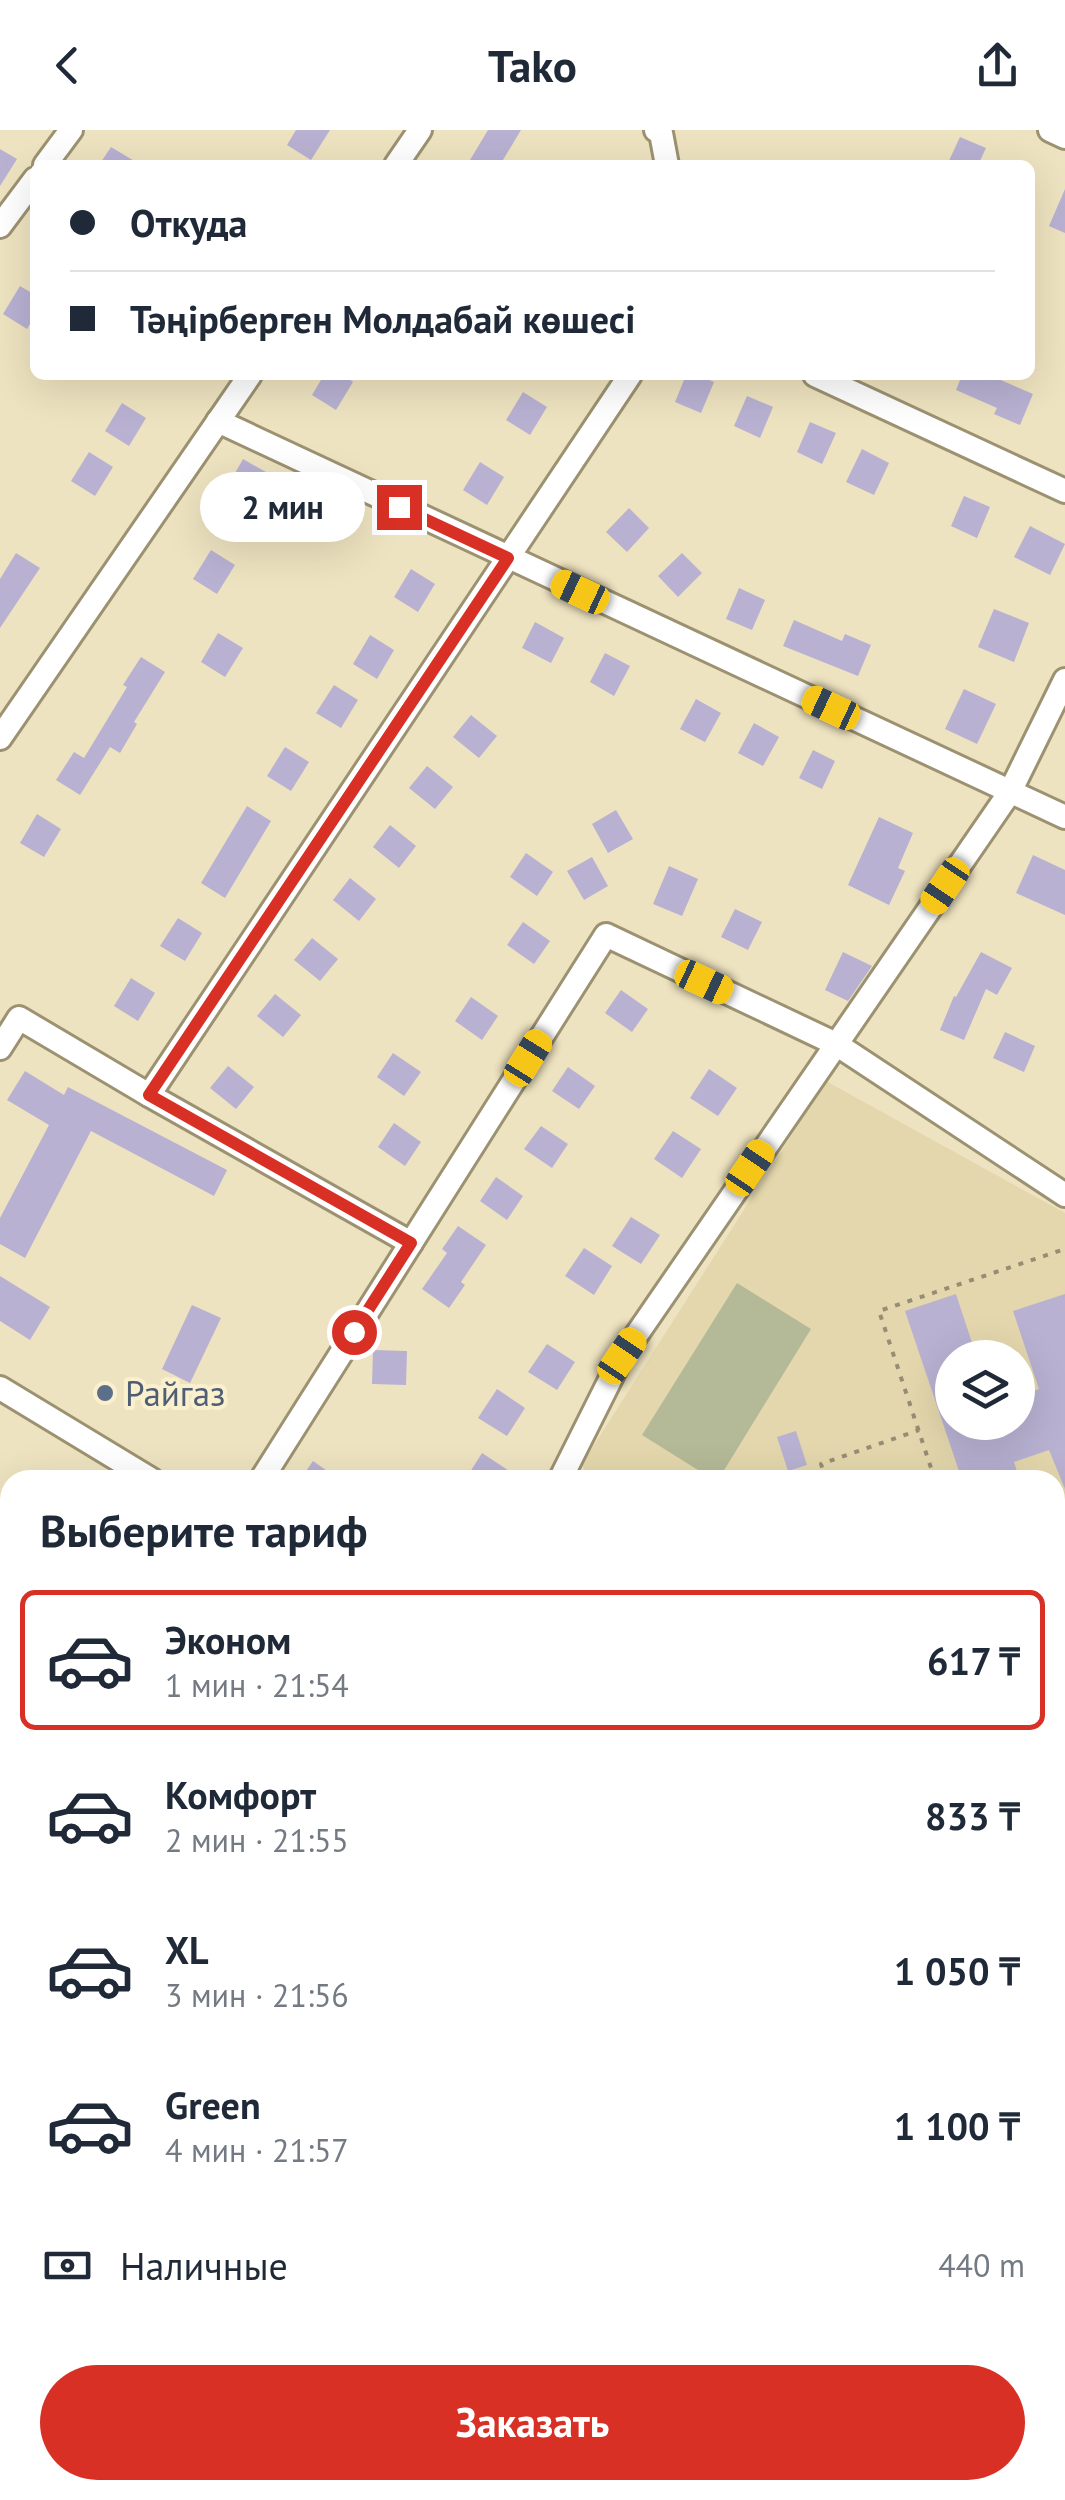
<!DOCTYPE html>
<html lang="ru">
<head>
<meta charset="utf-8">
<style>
	:root { --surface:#fff; --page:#f2f2f3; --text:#1f2937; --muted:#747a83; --line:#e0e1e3; --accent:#d93025 }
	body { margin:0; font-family:"PT Sans",sans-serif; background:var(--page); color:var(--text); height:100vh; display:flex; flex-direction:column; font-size:38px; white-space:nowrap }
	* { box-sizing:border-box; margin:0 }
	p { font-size:32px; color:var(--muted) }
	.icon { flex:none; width:55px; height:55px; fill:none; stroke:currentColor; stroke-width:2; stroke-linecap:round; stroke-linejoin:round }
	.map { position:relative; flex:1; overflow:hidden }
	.drawer { position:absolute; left:0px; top:1340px; width:1065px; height:1030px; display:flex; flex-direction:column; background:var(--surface); border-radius:30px 30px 0 0; box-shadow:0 10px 40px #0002 }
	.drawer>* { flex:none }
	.guide { position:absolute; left:30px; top:30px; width:1005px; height:220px; border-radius:15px; box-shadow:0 10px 40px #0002; display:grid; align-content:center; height:220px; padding:0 40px; background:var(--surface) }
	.buttons { position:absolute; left:935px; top:1210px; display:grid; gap:20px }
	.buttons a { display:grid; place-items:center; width:100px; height:100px; border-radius:50%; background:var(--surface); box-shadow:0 10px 40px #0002; font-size:50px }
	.end { position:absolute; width:45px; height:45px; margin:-22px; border:12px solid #d93025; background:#fff; box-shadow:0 0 0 5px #fff }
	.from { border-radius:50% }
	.bubble { position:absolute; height:70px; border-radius:35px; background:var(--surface); box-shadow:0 10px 40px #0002; font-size:32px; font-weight:700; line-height:70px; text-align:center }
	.car { position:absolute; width:30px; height:60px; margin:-30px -15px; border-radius:12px; box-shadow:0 0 8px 2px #0007; background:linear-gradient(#f5c518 24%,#345 0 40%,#f5c518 0 76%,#345 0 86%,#f5c518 0) }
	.guide b { display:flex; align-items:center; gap:35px; height:95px; font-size:38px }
	.guide b+b { border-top:2px solid var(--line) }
	.guide i { width:25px; height:25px; background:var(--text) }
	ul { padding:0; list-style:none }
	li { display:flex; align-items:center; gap:30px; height:140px; margin:0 20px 15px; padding:0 20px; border:5px solid transparent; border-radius:15px }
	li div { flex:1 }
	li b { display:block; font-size:38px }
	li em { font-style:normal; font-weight:700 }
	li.current { border-color:var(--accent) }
	li>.icon { width:90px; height:90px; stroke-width:1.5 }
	h2 { padding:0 40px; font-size:45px; line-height:120px }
	.pay { display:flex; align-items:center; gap:25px; height:110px; padding:0 40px; font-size:38px }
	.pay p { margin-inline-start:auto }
	.button { display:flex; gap:20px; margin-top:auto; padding:20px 40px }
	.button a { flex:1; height:115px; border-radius:60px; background:var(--accent); color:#fff; font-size:40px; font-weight:700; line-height:115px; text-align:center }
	header { display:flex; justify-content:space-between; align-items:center; height:130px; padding:0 40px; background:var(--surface); font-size:45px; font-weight:700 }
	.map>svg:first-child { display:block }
</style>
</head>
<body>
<header><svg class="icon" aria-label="back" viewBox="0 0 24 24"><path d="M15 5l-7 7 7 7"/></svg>Tako<svg class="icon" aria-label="share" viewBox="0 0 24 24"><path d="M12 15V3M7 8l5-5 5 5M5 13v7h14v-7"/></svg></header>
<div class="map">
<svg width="1065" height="2370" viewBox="0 0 1065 2370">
	<rect width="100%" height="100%" fill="#eee3c0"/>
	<!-- built -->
	<path fill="#e4d7ad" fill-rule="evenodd" d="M826,951L1065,1083V1532L1055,1535V1350H588L582,1334ZM952,1228H1018V1292H952Z"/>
	<!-- green -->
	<polygon fill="#b4b997" points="737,1153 811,1199 718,1350 714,1350 642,1305"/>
	<!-- building -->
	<g fill="#b8b1d2">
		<polygon points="296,0 330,0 311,30 287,15"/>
		<polygon points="488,0 521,0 500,35 467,35"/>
		<polygon points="960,7 986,18 978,35 947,35"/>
		<polygon points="111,17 141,35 99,35"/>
		<polygon points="0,19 17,29 0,56"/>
		<polygon points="1065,59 1065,103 1049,96"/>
		<polygon points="20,156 35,165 35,186 27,199 3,184"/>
		<polygon points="324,245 343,245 353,252 336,280 312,265"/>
		<polygon points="686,245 697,245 714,252 701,283 675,272"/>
		<polygon points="962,245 989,245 1033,264 1020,295 994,284 997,278 956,260"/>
		<polygon points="523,262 547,277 530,305 506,290"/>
		<polygon points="747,266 773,277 760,308 734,296"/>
		<polygon points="122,273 146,288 129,316 105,301"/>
		<polygon points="810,292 836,303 822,334 797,322"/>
		<polygon points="862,319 889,333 874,365 846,352"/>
		<polygon points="89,322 113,337 95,366 71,351"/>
		<polygon points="243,329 280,350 245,410 209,389"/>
		<polygon points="480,332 504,347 487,375 463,360"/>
		<polygon points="964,366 990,377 977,408 951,396"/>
		<polygon points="629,378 649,398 627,422 606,402"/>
		<polygon points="1030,396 1065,414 1050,445 1014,427"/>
		<polygon points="211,420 235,435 217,464 193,449"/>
		<polygon points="16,423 40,438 0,498 0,449"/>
		<polygon points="682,423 702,443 678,467 658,446"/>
		<polygon points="411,439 435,454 418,482 394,467"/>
		<polygon points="739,458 765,470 752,500 726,489"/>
		<polygon points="994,479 1029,493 1014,532 978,517"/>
		<polygon points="794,490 842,511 845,504 871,515 858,546 783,516"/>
		<polygon points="535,492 564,508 551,533 522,518"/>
		<polygon points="218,503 243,518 225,547 201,532"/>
		<polygon points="370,505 394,520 377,549 353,534"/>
		<polygon points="605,523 630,536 614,566 590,552"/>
		<polygon points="141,527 165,542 134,592 137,594 120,623 110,617 80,665 56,650 74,622 84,628 127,557 123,555"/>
		<polygon points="334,555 358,570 341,598 316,583"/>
		<polygon points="964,559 996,574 977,614 945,599"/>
		<polygon points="696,569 721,583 705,612 680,599"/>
		<polygon points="471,585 497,606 479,628 453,607"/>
		<polygon points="754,593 779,607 763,636 738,623"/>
		<polygon points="285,617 309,632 291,661 267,646"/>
		<polygon points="813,620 835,631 822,659 799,648"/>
		<polygon points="427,636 453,657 435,679 409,658"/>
		<polygon points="247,676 271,691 225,768 201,753"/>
		<polygon points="616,680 633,709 608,723 592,694"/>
		<polygon points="37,684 61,699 44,727 20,713"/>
		<polygon points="879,687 913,703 898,738 905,741 889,775 848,755"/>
		<polygon points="390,695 416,716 399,738 373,717"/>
		<polygon points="526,723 553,742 537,766 510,747"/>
		<polygon points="1033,725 1065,740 1065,785 1016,763"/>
		<polygon points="592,727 608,756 584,770 567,741"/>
		<polygon points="669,736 698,749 682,786 653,774"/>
		<polygon points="350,748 376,769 359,791 333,770"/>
		<polygon points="735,779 762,792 748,820 721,807"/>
		<polygon points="178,788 202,803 185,831 160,816"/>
		<polygon points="523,792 550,811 534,834 507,815"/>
		<polygon points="312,808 338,829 320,851 294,830"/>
		<polygon points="843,822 872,836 848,871 825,860"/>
		<polygon points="981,822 1012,838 997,865 986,859 964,910 940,900 954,866 956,867"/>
		<polygon points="131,848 155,863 138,891 114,876"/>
		<polygon points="621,860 648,879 632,902 605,883"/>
		<polygon points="275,864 301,885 283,907 257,886"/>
		<polygon points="471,867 498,886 482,910 455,891"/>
		<polygon points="1005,902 1035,916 1024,942 993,928"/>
		<polygon points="393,923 421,942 404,966 377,947"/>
		<polygon points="228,936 254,957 236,979 210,958"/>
		<polygon points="568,937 595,956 579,979 552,961"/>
		<polygon points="709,939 737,958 718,986 690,968"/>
		<polygon points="25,941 64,965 68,957 227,1040 214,1066 91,1001 25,1128 0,1114 0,1088 49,995 7,970"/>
		<polygon points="394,993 421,1012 405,1036 378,1017"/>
		<polygon points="541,996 568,1014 552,1038 524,1019"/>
		<polygon points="673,1001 701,1019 682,1048 654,1029"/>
		<polygon points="496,1047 523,1066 507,1090 480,1071"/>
		<polygon points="631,1087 660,1105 641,1134 612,1116"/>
		<polygon points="458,1096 486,1115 461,1152 465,1155 449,1178 422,1159 447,1123 442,1119"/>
		<polygon points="584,1118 612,1136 594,1165 565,1146"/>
		<polygon points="0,1146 50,1177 30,1210 0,1191"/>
		<polygon points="956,1164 977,1228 952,1228 952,1292 1018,1292 1018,1266 1039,1259 1013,1181 1065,1164 1065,1359 1049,1320 1014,1332 1020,1350 962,1350 905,1181"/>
		<polygon points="192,1175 221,1188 190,1253 162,1239"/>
		<polygon points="547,1214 575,1232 557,1260 528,1242"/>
		<polygon points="373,1220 407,1221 406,1255 372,1254"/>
		<polygon points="497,1259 525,1278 507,1306 478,1288"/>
		<polygon points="796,1301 807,1335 788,1341 777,1307"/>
		<polygon points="482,1323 523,1350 465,1350"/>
		<polygon points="313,1331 340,1350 300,1350"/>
	</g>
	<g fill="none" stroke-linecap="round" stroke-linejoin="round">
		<!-- minor casing -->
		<g stroke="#9c9271" stroke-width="28">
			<g id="minor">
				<polyline points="656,0 661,3 667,35"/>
				<polyline points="1050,0 1065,7"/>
				<polyline points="45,35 71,0"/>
				<polyline points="396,35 420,0"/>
				<polyline points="0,96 35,49"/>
				<polyline points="815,245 1065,361"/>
				<polyline points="218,291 1065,687"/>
				<polyline points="0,608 250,245"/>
				<polyline points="0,918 19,888 149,965"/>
				<polyline points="411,1113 149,965 630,245"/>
				<polyline points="0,1258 152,1350"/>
				<polyline points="261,1350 606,805 836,914 1065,1065"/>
				<polyline points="560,1350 622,1226 1010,662 1065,550"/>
				<polyline points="1055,1564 1065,1560"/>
				<polyline points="0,1666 10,1685"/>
				<polyline points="0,1870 10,1864"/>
				<polyline points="1055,1902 1065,1898"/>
				<polyline points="1055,1939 1065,1936"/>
				<polyline points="1055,2121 1065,2118"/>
			</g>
		</g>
		<!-- path -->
		<g stroke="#958e74" stroke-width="4" stroke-dasharray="5 8" stroke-linecap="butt">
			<polyline points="826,1350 821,1334 919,1300"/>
			<polyline points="935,1350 879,1181 1065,1119"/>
			<polyline points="1055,1489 1065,1486"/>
			<polyline points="0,2246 10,2236"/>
		</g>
		<!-- minor -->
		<use href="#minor" stroke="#fff" stroke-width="22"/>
	</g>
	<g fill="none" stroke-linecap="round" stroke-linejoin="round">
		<!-- route -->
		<polyline stroke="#d93025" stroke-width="12" points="354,1202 411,1113 149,965 508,428 399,377"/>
	</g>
	<!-- markers -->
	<circle fill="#5c6f8a" stroke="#fbf0cd" stroke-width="4" cx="105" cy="1263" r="10"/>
	<g text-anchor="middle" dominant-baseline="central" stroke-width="8" stroke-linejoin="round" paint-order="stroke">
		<!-- service labels -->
		<g font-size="35" fill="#4e5e75" stroke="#fbf0cd" text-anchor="start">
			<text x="125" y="1263">Райгаз</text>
		</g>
	</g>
</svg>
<div class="buttons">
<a><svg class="icon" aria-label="layers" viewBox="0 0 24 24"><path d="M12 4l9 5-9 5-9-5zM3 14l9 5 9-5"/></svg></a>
</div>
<i class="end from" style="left:354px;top:1202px"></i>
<i class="end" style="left:399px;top:377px"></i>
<div class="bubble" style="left:200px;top:342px;width:165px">2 мин</div>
<i class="car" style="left:580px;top:462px;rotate:295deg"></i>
<i class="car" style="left:831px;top:578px;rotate:295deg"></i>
<i class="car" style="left:945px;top:756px;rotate:214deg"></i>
<i class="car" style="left:704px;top:852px;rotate:115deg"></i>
<i class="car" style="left:528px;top:928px;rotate:32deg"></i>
<i class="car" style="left:750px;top:1038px;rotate:34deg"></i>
<i class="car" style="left:622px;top:1226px;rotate:34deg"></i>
<div class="guide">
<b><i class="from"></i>Откуда</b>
<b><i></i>Тәңірберген Молдабай көшесі</b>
</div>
<section class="drawer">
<h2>Выберите тариф</h2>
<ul>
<li class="current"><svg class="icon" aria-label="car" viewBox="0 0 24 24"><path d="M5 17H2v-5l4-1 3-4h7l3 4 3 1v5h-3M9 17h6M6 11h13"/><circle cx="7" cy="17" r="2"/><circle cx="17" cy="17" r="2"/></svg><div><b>Эконом</b><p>1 мин · 21:54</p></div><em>617 ₸</em></li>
<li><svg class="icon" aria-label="car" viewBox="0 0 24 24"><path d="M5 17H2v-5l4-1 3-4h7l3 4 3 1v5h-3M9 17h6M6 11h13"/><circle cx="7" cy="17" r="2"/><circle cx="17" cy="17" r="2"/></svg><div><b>Комфорт</b><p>2 мин · 21:55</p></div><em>833 ₸</em></li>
<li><svg class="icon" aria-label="car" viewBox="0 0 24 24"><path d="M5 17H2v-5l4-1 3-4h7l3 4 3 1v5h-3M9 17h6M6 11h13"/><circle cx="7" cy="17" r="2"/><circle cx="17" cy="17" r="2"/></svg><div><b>XL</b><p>3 мин · 21:56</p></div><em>1 050 ₸</em></li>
<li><svg class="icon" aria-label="car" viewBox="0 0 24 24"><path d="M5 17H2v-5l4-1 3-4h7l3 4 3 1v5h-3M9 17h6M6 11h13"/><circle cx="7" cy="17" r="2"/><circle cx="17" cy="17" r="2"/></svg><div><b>Green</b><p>4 мин · 21:57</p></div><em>1 100 ₸</em></li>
</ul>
<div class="pay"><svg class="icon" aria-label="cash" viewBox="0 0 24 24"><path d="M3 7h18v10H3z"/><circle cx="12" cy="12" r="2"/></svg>Наличные<p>440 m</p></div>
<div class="button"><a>Заказать</a></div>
</section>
</div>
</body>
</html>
